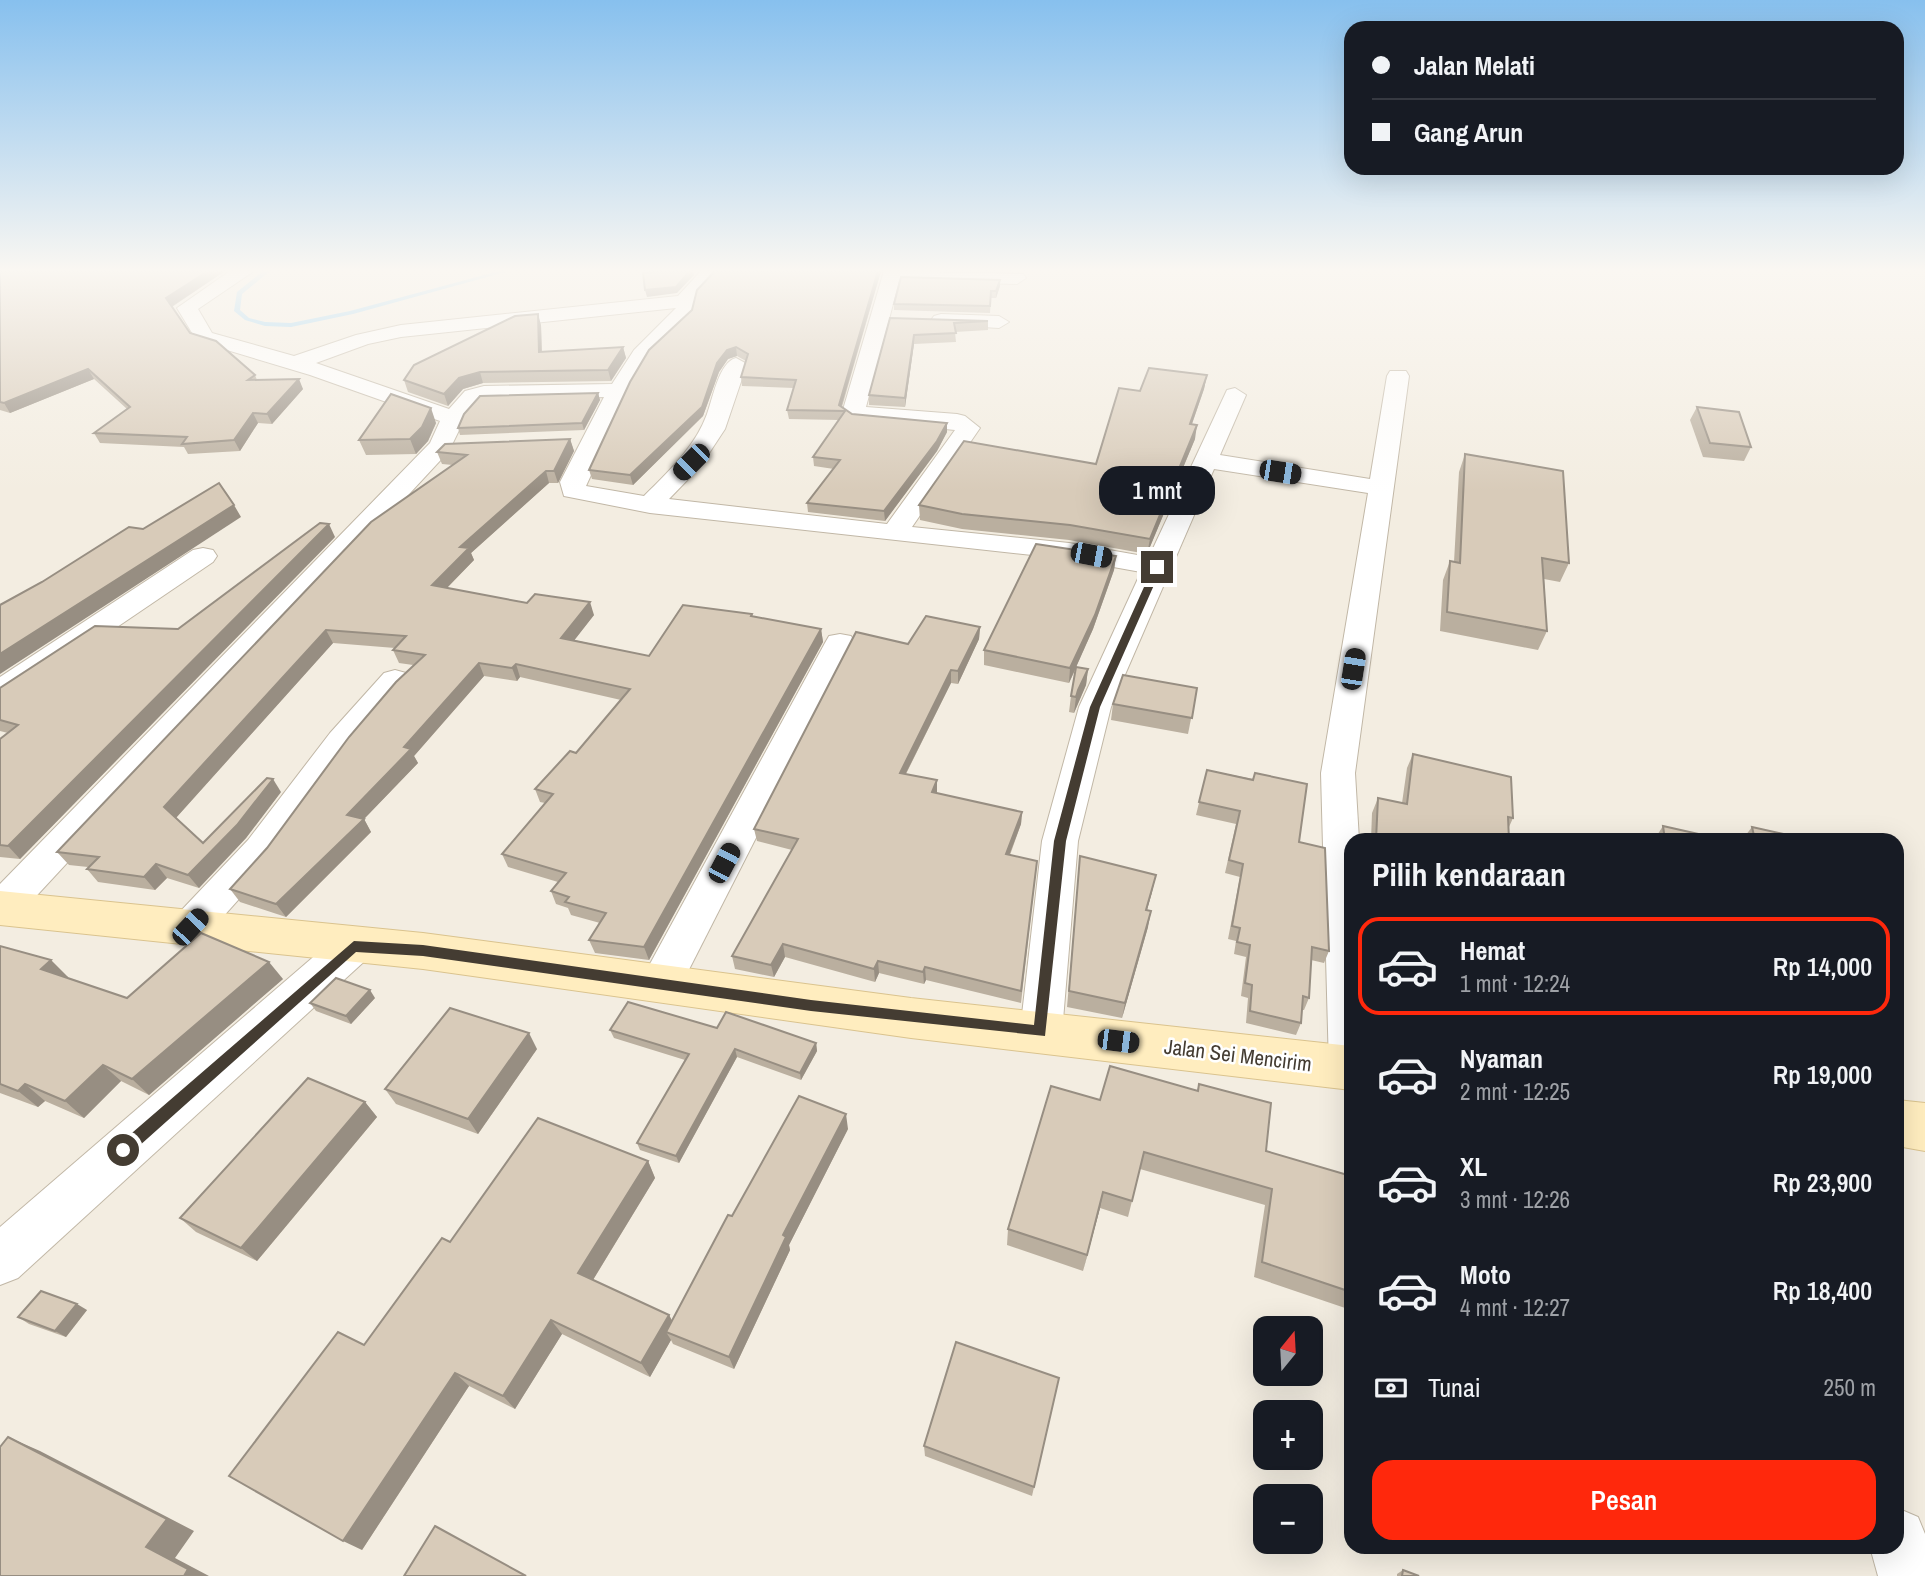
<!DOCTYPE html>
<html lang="id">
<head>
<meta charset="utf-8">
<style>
	:root { --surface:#171b24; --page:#20242c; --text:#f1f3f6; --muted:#9ea1a6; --line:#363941; --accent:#ff280c }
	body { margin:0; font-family:"Archivo Narrow",sans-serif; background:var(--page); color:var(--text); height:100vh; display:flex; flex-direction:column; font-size:26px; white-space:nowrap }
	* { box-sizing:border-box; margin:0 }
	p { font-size:23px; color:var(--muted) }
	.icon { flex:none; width:38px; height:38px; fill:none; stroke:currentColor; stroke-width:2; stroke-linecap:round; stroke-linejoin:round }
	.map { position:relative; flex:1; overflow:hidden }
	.panel { position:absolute; left:1344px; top:833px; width:560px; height:721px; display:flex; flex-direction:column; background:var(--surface); border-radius:21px; box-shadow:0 7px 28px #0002 }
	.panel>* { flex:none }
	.banner { position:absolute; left:1344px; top:21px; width:560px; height:154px; border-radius:21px; box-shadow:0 7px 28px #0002; display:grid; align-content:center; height:154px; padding:0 28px; background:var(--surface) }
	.needle { width:46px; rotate:18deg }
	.buttons { position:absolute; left:1253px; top:1316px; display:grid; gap:14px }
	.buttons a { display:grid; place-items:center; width:70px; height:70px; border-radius:14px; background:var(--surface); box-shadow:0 7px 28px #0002; font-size:35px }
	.end { position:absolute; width:32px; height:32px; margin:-16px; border:9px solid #443c32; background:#fff; box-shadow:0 0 0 4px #fff }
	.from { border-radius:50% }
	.bubble { position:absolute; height:49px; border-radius:21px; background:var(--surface); box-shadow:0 7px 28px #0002; font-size:23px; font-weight:600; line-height:49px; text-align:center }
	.car { position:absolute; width:21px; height:42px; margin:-21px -10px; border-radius:9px; box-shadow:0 0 5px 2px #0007; background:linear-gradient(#222 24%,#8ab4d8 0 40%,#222 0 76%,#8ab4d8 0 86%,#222 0) }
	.banner b { display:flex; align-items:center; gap:24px; height:66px; font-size:26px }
	.banner b+b { border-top:2px solid var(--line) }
	.banner i { width:18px; height:18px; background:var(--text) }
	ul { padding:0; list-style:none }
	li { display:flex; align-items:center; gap:21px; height:98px; margin:0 14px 10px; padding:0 14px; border:4px solid transparent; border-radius:21px }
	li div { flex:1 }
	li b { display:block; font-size:26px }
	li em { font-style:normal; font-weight:600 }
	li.on { border-color:var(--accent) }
	li>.icon { width:63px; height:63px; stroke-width:1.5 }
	h2 { padding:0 28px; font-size:32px; line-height:84px }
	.pay { display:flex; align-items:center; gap:18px; height:77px; padding:0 28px; font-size:26px }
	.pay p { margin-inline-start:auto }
	.cta { display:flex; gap:14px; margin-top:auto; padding:14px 28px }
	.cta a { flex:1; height:80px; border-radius:21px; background:var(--accent); color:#fff; font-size:28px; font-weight:600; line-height:80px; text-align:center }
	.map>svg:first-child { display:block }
</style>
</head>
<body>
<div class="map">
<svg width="1925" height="1576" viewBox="0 0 1925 1576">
	<rect width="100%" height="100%" fill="#f3ede1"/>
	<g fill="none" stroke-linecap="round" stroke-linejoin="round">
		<!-- stream -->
		<polygon fill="#96d2f6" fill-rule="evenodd" points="263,271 270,271 242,294 240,310 249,318 265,322 291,323 350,311 499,271 509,271 353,314 291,327 265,326 245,320 234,311 237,292"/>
		<!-- street casing -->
		<g stroke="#c1b7a6" stroke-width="2">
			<g id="street">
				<path d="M230,271H254L198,309L212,333L294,356L356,335L401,325L678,296L701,271H720L696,297L692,316L649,357L630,390L586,486L644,496C669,471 695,447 707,414C713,398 719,362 736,358L747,364L725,429L700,467L669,499L887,524L955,430L853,420L842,413L884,271L1023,274L1026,278L1017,284L899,281L866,407L957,414L965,416L980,428L912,527L1069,543L1149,557L1227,390L1235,388L1246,395L1220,455L1370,479L1387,376L1390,371H1406L1409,376L1355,773L1359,840H1351V1087L1335,1081L1329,1067L1321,773L1368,493L1214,469L1111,707L1078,841L1062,1032L1056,1045L1041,1051L1026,1045L1020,1032L1042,841L1079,707L1141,572L1069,559L650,513L564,496L560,482L604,397L481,401L464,420L449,451L15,919L0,923V884L430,443L440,421L310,375L197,341L177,308ZM676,308L634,350L612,384L484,386L465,391L449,409L316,363L368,344L401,337Z"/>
				<polygon points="941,314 999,316 1009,322 999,328 934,324 931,320 934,316"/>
				<polygon points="203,548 213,550 217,556 213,562 11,699 0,702 0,677 193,550"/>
				<polygon points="840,634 851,636 855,643 675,997 660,1002 645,997 639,985 645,973 825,643 829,636"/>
				<polygon points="395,670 406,673 411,680 354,749 274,860 204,938 190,943 176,938 170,927 176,916 248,840 330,733 384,673"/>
				<polygon points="354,930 368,934 374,946 368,958 18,1278 0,1285 0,1227 340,934"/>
				<polygon points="1897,1508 1918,1517 1925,1534 1925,1576 1878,1576 1870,1547 1897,1547"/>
			</g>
		</g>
		<!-- secondary casing -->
		<g stroke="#dac38e" stroke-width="2">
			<g id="secondary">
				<polygon points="0,891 423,933 911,998 1351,1046 1351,1090 911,1038 423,969 0,925"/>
				<polygon points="1897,1100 1925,1103 1925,1151 1897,1146"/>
			</g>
		</g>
		<!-- street -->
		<use href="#street" fill="#fff" fill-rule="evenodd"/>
		<!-- secondary -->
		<use href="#secondary" fill="#ffedbf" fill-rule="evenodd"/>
	</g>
	<!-- wall -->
	<g fill="#baaf9f">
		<polygon points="0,271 225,271 172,307 190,333 255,375 257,380 303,389 272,424 258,423 240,451 188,454 184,447 100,443 94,433 127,409 94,379 10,413 0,410"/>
		<polygon points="881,271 842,407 852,414 947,423 947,432 937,451 885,521 808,512 807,503 834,469 814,466 813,457 839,420 789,419 787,410 794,388 742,386 741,377 746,361 737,356 728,359 719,372 703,416 633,485 592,479 589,470 630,382"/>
		<polygon points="1000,286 996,298 991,298 990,313 894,310 894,304"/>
		<polygon points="890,318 988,321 988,330 955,332 956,342 914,344 905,407 869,405 869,395"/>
		<polygon points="541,325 542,352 623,347 626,358 611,381 483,383 463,389 448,406 408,392 404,380"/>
		<polygon points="1207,375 1204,389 1192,424 1195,439 1147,554 1069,540 962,529 920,520 919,505 1096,464 1140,391"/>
		<polygon points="598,393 600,400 584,430 460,435 458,428"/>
		<polygon points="1697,407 1751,447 1744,461 1703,457 1690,420"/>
		<polygon points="436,423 428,441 416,454 366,455 359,440"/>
		<polygon points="570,439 574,451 558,483 549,483 471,553 474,560 447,588 594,615 574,640 649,656 752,614 753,617 821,629 823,642 649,960 595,953 589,940 600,923 571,915 568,908 556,904 551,891 558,882 508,867 502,854 545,803 540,802 535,789 576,753 621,700 520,677 517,681 484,676 414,756 418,763 364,819 371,832 286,917 240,902 230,889 267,848 413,665 399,663 393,650 395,648 333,643 176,818 203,843 281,792 246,838 199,888 167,878 155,890 98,882 87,869 88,867 69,865 57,852 453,465 442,464 437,452"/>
		<polygon points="1465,454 1569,563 1560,582 1544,579 1547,631 1538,650 1440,631 1443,580 1450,561 1454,562 1459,472"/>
		<polygon points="335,537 20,859 0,857 0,739 8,733 0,731 0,688 178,629"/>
		<polygon points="1116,556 1114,570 1093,629 1076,667 1088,669 1086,685 1074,713 1069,712 1071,696 1076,668 1069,683 984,665 984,650"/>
		<polygon points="980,627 979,639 958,684 951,683 906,774 937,793 1022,812 1021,824 1010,855 1037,861 1021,1003 926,980 924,984 879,973 875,982 785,957 774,977 735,969 732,956 792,850 757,841 754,829 908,644"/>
		<polygon points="1197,688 1188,734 1111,720 1113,704"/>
		<polygon points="1413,754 1513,818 1509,827 1509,840 1371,840 1372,813 1378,798 1402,803 1407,768"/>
		<polygon points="1207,770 1253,779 1255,773 1299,842 1329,951 1324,963 1311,960 1309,998 1304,1010 1302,1010 1301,1023 1296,1035 1246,1023 1248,998 1241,996 1246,957 1234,954 1236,941 1228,939 1240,877 1225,873 1236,824 1196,815"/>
		<polygon points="1663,826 1725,840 1654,840"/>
		<polygon points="1752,827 1811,840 1742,840"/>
		<polygon points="1080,856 1152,892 1147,910 1148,927 1122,1018 1067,1007"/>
		<polygon points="0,946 68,977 67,978 127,998 283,979 149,1095 121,1081 84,1118 45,1101 38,1107 0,1093"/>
		<polygon points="375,998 351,1024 316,1011 310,1003"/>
		<polygon points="717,1028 816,1043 817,1051 801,1080 737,1057 679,1163 640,1150 637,1143 685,1060 614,1038 610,1030"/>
		<polygon points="537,1049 478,1134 396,1104 385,1089"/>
		<polygon points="1199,1084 1266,1151 1351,1176 1351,1310 1254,1277 1265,1205 1140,1169 1128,1217 1100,1208 1083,1271 1007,1245 1008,1229 1100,1100 1197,1091"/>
		<polygon points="365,1102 377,1117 257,1261 196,1232 180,1218"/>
		<polygon points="848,1129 789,1245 790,1250 734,1369 673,1344 671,1340 650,1377 562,1334 515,1409 469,1386 362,1550 364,1345 450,1242 648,1161 655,1178 593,1280 669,1315 672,1321 732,1216"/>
		<polygon points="87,1310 66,1337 29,1324 18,1317"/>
		<polygon points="1059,1378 1032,1496 925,1456 924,1446"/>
		<polygon points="1403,1570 1419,1576 1397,1576 1397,1574"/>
	</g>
	<!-- shaded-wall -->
	<g fill="#978e82">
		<polygon points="208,271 225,271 171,307 166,298"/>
		<polygon points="690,271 693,271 694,275 677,293 647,297 645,290"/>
		<polygon points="878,271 881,271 840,411 839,405"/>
		<polygon points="1000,280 1000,286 996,298 996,291"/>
		<polygon points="538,314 541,325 542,364 539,352"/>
		<polygon points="914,335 914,344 905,407 905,398"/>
		<polygon points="623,347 626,358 611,381 608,370"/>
		<polygon points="736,347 737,356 728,359 719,372 703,416 633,485 630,475 727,350"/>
		<polygon points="88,369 94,379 10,413 4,403"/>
		<polygon points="480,372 483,383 463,389 448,406 444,394 459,378"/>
		<polygon points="1207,375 1204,389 1187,438 1190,424"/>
		<polygon points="299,379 303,389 272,424 267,414"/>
		<polygon points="598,393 600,400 584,430 582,423"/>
		<polygon points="431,408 436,423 428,441 416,454 410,439"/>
		<polygon points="253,413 258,423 240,451 234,440"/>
		<polygon points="947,423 947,432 937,451 885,521 884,511"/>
		<polygon points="1197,425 1195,439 1147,554 1150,539"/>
		<polygon points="570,439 574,451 558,483 554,471"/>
		<polygon points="546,471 549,483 471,553 474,560 437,598 432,585 460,547"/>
		<polygon points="234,505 241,517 0,674 0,654"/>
		<polygon points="329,524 335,537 20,859 8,846"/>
		<polygon points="1116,556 1114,570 1093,629 1069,683 1070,668"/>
		<polygon points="590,602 594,615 566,651 561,638"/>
		<polygon points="980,627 979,639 958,684 958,671"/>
		<polygon points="821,629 823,642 649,960 644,947"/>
		<polygon points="326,630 333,643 174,820 164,807"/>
		<polygon points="479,663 484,676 414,756 418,763 364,819 371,832 286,917 276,904 347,815 404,747"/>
		<polygon points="516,664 520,677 517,681 512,668"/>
		<polygon points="1088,669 1086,685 1074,713 1076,697 1078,690"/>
		<polygon points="951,670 951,683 900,785 900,773"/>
		<polygon points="273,779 281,792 246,838 199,888 188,875"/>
		<polygon points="937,780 937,793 932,805 932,792"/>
		<polygon points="1022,812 1021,824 1005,866 1006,854"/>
		<polygon points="156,864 167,878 155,890 144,877"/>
		<polygon points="1156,875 1152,892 1142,926 1146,910"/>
		<polygon points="1151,911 1148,927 1122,1018 1125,1003"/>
		<polygon points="783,944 785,957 774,977 771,965"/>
		<polygon points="51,960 68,977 59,986 41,969"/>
		<polygon points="878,961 879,973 875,982 874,969"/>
		<polygon points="269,962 283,979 149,1095 132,1079"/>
		<polygon points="925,967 926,980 924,984 923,972"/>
		<polygon points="370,990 375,998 351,1024 346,1016"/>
		<polygon points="529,1033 537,1049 478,1134 468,1119"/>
		<polygon points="816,1043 817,1051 801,1080 800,1073"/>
		<polygon points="735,1049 737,1057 679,1163 676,1156"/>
		<polygon points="103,1065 121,1081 84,1118 65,1101"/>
		<polygon points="25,1084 45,1101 38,1107 18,1091"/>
		<polygon points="365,1102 377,1117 257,1261 241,1248"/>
		<polygon points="846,1114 848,1129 789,1245 790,1250 734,1369 729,1357 783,1235"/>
		<polygon points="648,1161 655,1178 588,1288 578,1273"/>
		<polygon points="1103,1192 1100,1208 1083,1271 1087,1255"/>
		<polygon points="77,1304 87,1310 66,1337 55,1331"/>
		<polygon points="669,1315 677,1330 666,1332 671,1340 650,1377 641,1363"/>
		<polygon points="551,1320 562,1334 515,1409 503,1396"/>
		<polygon points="455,1373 469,1386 362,1550 343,1541"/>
		<polygon points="8,1437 40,1451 194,1531 175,1558 209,1576 184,1576"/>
	</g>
	<!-- building -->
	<g fill="#d8cbb9" stroke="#978e82" stroke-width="2">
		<polygon points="0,271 208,271 166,298 190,333 216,341 255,375 248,380 299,379 267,414 253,413 234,440 182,444 187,437 94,433 130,407 88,369 4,403 0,402"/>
		<polygon points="662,271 690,271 676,287 645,290 643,273"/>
		<polygon points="715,271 878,271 839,405 852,414 947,423 937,441 884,511 807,503 840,460 813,457 845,411 787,410 796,380 741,377 748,354 736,347 727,350 717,363 702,407 630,475 589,470 630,382 649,350 692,310 697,290"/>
		<polygon points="901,277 1000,280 996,291 991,291 990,306 894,304"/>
		<polygon points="538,314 539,352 623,347 608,370 480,372 459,378 444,394 404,380 414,365 515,316"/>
		<polygon points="890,318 988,321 954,323 956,333 914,335 905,398 869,395"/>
		<polygon points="1149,368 1207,375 1190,424 1197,425 1150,539 1070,525 962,514 919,505 964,441 1096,464 1119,388 1140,391"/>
		<polygon points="598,393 582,423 458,428 464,414 480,396"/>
		<polygon points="391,394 431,408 422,427 410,439 359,440"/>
		<polygon points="1697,407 1739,412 1751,447 1710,443"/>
		<polygon points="570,439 554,471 546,471 460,547 469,548 432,585 527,603 535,594 590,602 561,638 649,656 683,605 752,614 751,616 821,629 644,947 589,940 606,913 565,902 569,897 551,891 566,873 502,854 553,794 535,789 570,751 576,753 630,689 516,664 512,668 479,663 404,747 411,749 347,815 364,819 276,904 230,889 267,848 349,737 396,682 425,655 393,650 406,636 326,630 164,807 203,843 267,778 273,779 237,825 188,875 156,864 144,877 87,869 99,857 57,852 371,522 467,455 437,452 445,444"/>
		<polygon points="1465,454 1563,471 1569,563 1542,558 1547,631 1447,612 1450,561 1460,563"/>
		<polygon points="219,483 234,505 0,654 0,605 42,582 129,527 143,529"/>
		<polygon points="320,523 329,524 8,846 0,845 0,739 18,725 0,720 0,688 95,626 178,629"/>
		<polygon points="1036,544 1116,556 1095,615 1070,668 984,650"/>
		<polygon points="926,616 980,627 958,671 951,670 900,773 937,780 932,792 1022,812 1006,854 1037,861 1021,991 925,967 923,972 878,961 874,969 783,944 771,965 732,956 798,839 754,829 856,632 908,644"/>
		<polygon points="1076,667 1088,669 1078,690 1076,697 1071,696"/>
		<polygon points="1123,675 1197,688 1192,718 1113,704"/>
		<polygon points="1413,754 1511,777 1513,818 1508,817 1509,840 1376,840 1378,798 1407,804"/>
		<polygon points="1207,770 1253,780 1255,773 1307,784 1299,842 1325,848 1329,951 1312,947 1309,998 1303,996 1301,1023 1250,1011 1252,985 1245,983 1250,945 1237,942 1240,928 1232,926 1243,864 1229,860 1240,811 1199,802"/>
		<polygon points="1663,826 1725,840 1665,840"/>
		<polygon points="1752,827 1811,840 1755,840"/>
		<polygon points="1080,856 1156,875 1146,910 1151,911 1125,1003 1069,991"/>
		<polygon points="201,933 269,962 132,1079 103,1065 65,1101 25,1084 18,1091 0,1084 0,946 51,960 41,969 127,998"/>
		<polygon points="336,978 370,990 346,1016 310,1003"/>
		<polygon points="628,1002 717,1028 726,1012 816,1043 800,1073 735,1049 676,1156 637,1143 689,1054 610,1030"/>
		<polygon points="450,1008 529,1033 468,1119 385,1089"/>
		<polygon points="1110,1066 1198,1091 1199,1084 1271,1103 1266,1151 1351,1176 1351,1292 1262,1262 1272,1189 1144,1152 1132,1201 1103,1192 1087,1255 1008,1229 1051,1086 1100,1100"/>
		<polygon points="308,1078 365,1102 241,1248 180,1218"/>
		<polygon points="799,1096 846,1114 783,1235 786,1237 729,1357 666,1332 728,1215 732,1216"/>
		<polygon points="538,1118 648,1161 578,1273 669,1315 641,1363 551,1320 503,1396 455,1373 343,1541 229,1476 338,1332 364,1345 442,1238 450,1242"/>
		<polygon points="41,1291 77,1304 55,1331 18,1317"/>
		<polygon points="956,1342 1059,1378 1034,1487 924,1446"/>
		<polygon points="8,1437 167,1519 146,1547 188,1569 184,1576 0,1576 0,1447"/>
		<polygon points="435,1526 526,1576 404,1576"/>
		<polygon points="1403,1570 1419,1576 1402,1576"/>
	</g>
	<!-- sky -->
	<linearGradient id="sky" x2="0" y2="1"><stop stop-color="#87c0ee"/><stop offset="0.55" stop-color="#faf7f2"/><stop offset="1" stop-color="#faf7f2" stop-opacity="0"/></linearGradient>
	<rect width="1925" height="492" fill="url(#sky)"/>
	<!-- route -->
	<polygon fill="#443c32" points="1157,564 1162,567 1100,707 1066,841 1045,1036 811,1011 423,956 356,952 129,1155 118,1155 118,1145 354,941 423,945 811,1000 1034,1025 1054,841 1090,707 1153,567"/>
	<g text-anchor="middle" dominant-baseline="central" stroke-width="5" stroke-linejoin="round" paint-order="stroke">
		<!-- street labels -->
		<g font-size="21" fill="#443c32" stroke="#fff">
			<text transform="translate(1238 1055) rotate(7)">Jalan Sei Mencirim</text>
		</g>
	</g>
</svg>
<div class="buttons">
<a><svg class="needle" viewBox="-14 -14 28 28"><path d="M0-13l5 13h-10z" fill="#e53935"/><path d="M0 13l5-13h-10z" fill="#9ea1a6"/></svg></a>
<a>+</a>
<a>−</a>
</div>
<i class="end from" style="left:123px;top:1150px"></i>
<i class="end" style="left:1157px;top:567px"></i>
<div class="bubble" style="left:1099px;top:466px;width:116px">1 mnt</div>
<i class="car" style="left:691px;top:462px;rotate:225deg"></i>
<i class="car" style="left:1280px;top:472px;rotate:99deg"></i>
<i class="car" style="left:1091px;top:555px;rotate:101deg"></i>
<i class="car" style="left:1353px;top:669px;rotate:9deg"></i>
<i class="car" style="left:724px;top:863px;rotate:28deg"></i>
<i class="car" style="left:190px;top:927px;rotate:43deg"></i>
<i class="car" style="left:1118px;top:1041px;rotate:97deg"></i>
<div class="banner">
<b><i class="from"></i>Jalan Melati</b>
<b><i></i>Gang Arun</b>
</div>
<section class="panel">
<h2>Pilih kendaraan</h2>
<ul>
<li class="on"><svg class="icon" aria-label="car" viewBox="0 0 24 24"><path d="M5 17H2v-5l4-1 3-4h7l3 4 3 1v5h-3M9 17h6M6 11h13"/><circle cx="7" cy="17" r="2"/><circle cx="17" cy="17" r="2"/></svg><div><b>Hemat</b><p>1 mnt · 12:24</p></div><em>Rp 14,000</em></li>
<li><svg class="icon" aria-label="car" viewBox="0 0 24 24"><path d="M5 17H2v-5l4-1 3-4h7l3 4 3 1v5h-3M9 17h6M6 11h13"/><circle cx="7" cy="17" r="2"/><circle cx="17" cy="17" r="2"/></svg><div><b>Nyaman</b><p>2 mnt · 12:25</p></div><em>Rp 19,000</em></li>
<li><svg class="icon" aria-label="car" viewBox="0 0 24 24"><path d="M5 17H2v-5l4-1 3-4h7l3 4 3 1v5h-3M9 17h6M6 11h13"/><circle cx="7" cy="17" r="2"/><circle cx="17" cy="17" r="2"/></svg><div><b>XL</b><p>3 mnt · 12:26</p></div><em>Rp 23,900</em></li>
<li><svg class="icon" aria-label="car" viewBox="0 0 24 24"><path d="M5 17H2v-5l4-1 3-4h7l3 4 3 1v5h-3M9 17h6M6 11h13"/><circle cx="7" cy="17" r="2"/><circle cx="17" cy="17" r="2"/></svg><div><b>Moto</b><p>4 mnt · 12:27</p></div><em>Rp 18,400</em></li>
</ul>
<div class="pay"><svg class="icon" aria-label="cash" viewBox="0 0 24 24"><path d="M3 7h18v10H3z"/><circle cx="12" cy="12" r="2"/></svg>Tunai<p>250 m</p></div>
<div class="cta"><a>Pesan</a></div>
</section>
</div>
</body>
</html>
